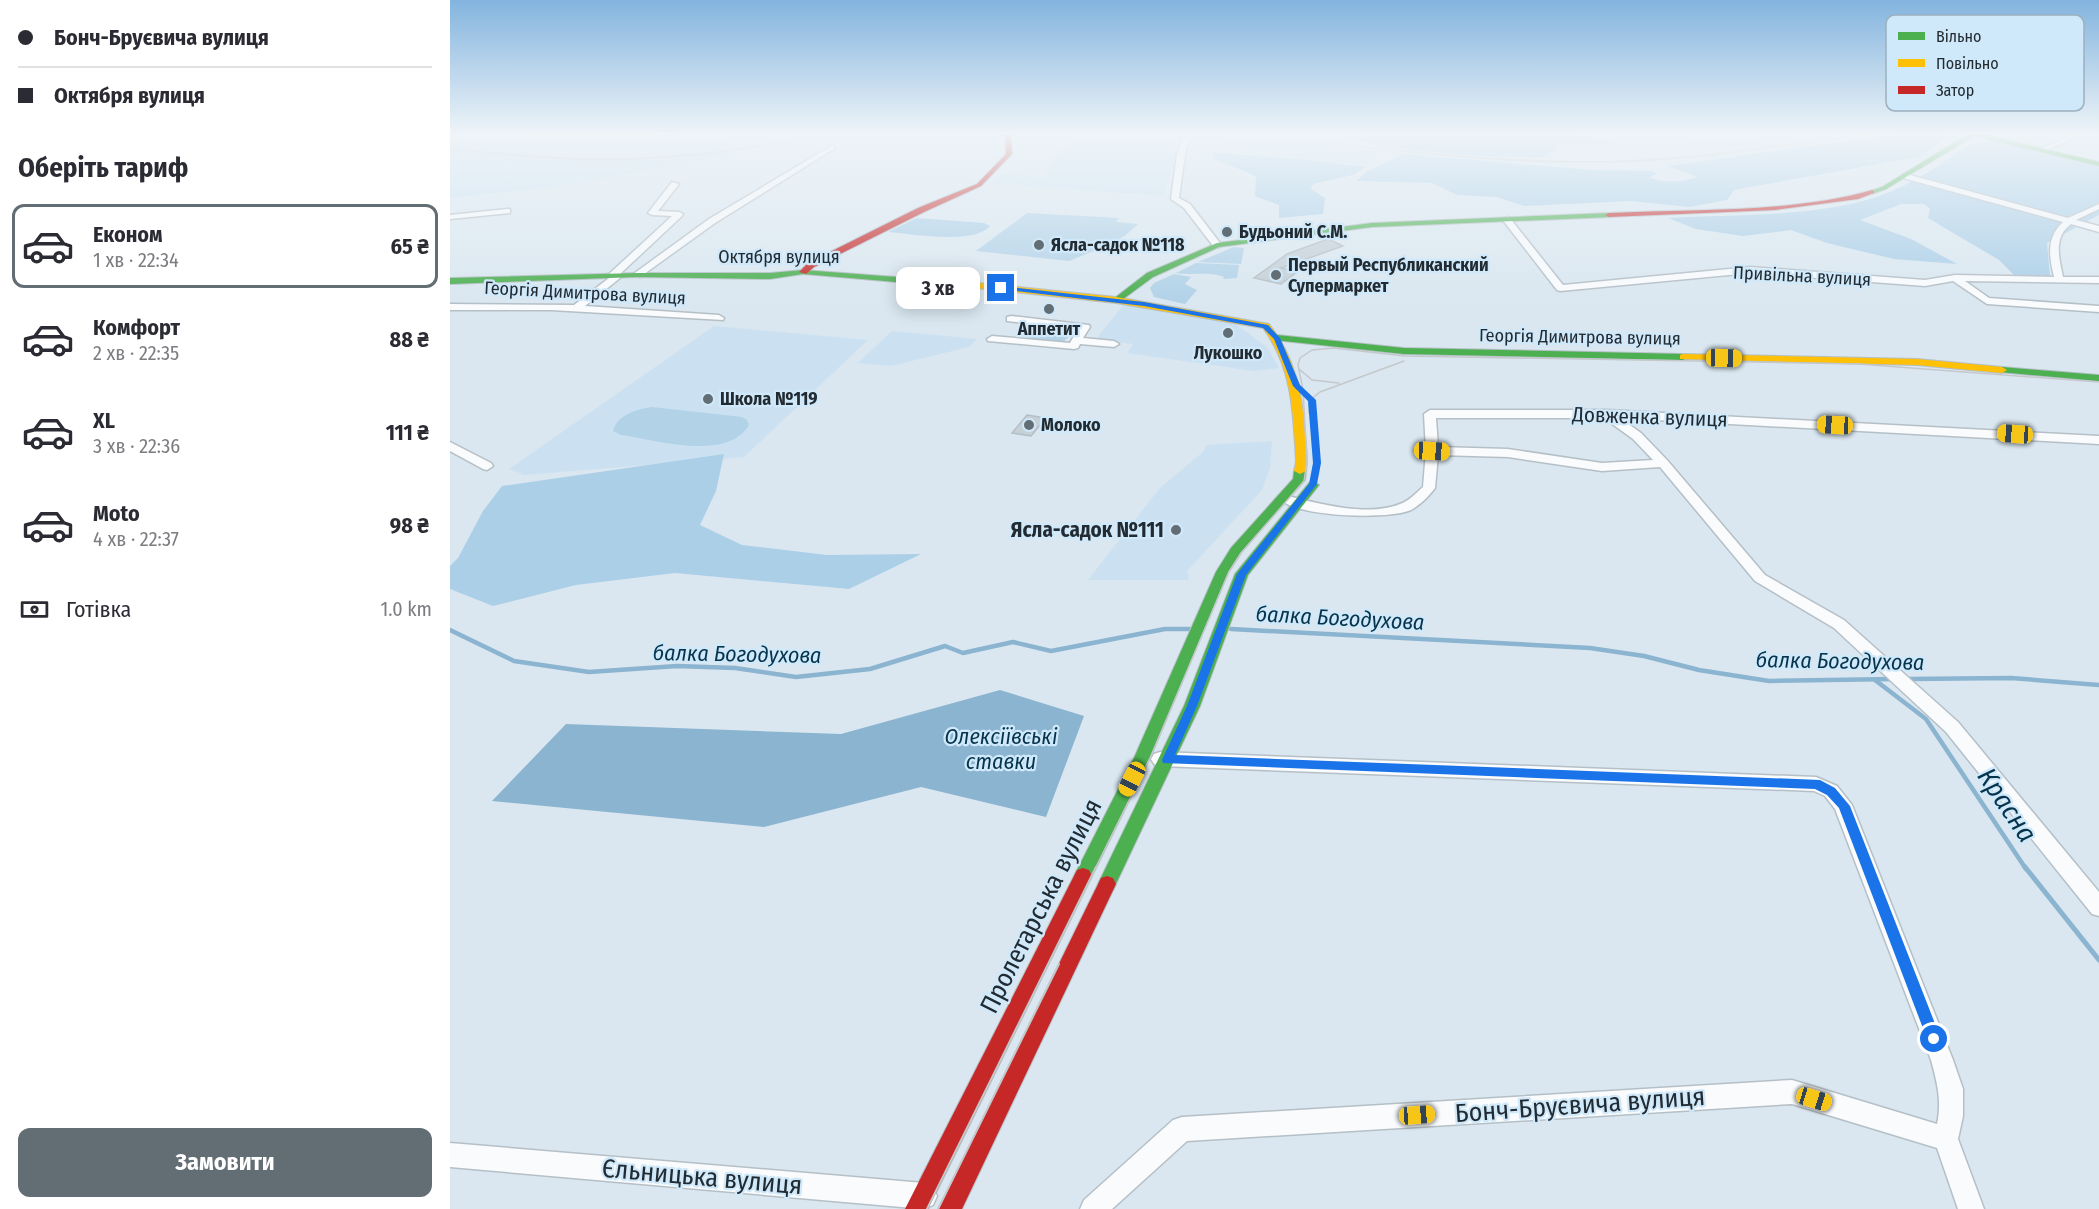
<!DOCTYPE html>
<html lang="uk">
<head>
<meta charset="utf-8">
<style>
	:root { --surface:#fff; --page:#f7f7f7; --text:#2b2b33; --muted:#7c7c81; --line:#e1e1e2; --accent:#626d74 }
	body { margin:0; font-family:"Fira Sans Condensed",sans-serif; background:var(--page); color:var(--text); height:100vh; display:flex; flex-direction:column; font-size:22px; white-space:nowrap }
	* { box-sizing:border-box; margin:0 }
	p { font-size:20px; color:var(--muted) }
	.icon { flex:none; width:33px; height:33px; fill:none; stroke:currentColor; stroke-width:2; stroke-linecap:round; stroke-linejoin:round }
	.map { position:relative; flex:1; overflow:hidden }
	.details { display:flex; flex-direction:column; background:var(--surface); width:450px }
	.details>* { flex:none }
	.banner { display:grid; align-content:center; height:132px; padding:0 18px; background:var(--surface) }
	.end { position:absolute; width:27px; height:27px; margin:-14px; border:8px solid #1a73e8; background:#fff; box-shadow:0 0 0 3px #fff }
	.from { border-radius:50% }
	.bubble { position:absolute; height:42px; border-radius:12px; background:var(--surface); box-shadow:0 3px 15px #0003; font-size:20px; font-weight:700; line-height:42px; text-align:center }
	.car { position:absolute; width:18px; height:36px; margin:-18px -9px; border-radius:8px; box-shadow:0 0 4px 2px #0007; background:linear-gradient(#f5c518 24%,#345 0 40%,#f5c518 0 76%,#345 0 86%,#f5c518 0) }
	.banner b { display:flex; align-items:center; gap:21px; height:57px; font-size:22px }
	.banner b+b { border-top:2px solid var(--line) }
	.banner i { width:15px; height:15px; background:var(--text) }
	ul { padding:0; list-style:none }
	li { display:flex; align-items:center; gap:18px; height:84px; margin:0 12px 9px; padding:0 6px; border:3px solid transparent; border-radius:12px }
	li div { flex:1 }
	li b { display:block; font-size:22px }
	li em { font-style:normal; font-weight:700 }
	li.active { border-color:var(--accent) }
	li>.icon { width:54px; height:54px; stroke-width:1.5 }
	h2 { padding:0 18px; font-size:27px; line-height:72px }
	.pay { display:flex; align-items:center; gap:15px; height:66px; padding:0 18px; font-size:22px }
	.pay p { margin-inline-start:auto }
	.primary-button { display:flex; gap:12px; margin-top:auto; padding:12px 18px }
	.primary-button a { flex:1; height:69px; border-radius:12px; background:var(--accent); color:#fff; font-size:24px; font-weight:700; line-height:69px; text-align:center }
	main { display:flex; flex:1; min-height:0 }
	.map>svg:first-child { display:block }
</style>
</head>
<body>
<main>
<section class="details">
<div class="banner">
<b><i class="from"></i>Бонч-Бруєвича вулиця</b>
<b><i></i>Октября вулиця</b>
</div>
<h2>Оберіть тариф</h2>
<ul>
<li class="active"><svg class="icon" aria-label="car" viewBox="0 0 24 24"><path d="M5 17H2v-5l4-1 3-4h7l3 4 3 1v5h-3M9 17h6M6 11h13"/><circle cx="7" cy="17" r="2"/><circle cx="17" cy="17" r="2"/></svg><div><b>Економ</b><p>1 хв · 22:34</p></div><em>65 ₴</em></li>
<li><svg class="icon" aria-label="car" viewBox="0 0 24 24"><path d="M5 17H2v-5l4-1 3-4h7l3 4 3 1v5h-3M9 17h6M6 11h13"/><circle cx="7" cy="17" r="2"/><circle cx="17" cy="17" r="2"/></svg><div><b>Комфорт</b><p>2 хв · 22:35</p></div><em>88 ₴</em></li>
<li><svg class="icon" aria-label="car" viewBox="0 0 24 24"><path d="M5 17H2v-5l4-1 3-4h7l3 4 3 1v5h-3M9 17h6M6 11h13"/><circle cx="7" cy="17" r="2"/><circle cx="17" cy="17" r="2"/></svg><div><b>XL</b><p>3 хв · 22:36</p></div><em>111 ₴</em></li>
<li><svg class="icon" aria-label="car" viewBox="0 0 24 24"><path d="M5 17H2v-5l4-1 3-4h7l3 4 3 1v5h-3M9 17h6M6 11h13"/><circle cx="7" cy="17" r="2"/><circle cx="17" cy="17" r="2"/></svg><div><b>Moto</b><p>4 хв · 22:37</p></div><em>98 ₴</em></li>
</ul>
<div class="pay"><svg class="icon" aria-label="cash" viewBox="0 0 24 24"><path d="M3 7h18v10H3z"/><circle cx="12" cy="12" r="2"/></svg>Готівка<p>1.0 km</p></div>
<div class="primary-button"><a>Замовити</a></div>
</section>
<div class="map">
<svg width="1649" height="1209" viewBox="0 0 1649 1209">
	<rect width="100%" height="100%" fill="#dae7f0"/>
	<!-- built -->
	<g fill="#cbe1f1">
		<polygon points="574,134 739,134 730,146 713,196 540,183 551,174 597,177 600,162 624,139 573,136"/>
		<polygon points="779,134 783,134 930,151 918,166 781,147 773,144 775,142 772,141"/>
		<polygon points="1223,134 1386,134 1253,150"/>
		<polygon points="276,139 279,156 104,187 0,198 0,142"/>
		<polygon points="673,305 783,322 817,347 829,368 804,371 677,353 683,344 646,339"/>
		<polygon points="264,326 418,340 294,457 74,475 59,469"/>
		<polygon points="442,331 527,339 519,347 441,366 408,363"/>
		<polygon points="822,441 820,468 812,490 737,571 739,580 638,580 710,488 753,452 757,445"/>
	</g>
	<!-- green -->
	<g fill="#b2d2e8">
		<polygon points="577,213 669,218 666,222 688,224 676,235 661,244 619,261 526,251"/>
		<polygon points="784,247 794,248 791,264 748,262"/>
		<path d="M746,263L789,265L787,278L773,279L774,277C758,271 743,276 726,273Z"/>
		<polygon points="724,274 741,277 735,284 747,290 735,304 704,297 700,288 704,283"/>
		<polygon points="585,328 624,332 613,342 575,339"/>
		<path d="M202,407L292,417L297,420L299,425C277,462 206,440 171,435L163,431C167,415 187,409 202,407Z"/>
	</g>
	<!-- forest -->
	<g fill="#accfe8">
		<polygon points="903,134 1125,134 1168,144 1109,144 1105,150 1093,157 1028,156 931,147 912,141"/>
		<path d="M1451,134H1496L1499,137L1468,157L1284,190L1277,200L1239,207L1182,201L1074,206L1047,197L1007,195L982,183L906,181L918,171L953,154L1141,170L1202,171L1208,174L1199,177C1215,184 1232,182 1248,177L1218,166Z"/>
		<path d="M1533,142H1549L1649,165V215L1597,243L1600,276L1564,275L1549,260L1478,218L1480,209L1474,204H1451L1410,220L1461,239L1507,264L1444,259L1377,243L1341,230L1293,236L1246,229L1218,218C1286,214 1380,218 1442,191C1471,179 1496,160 1522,144Z"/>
		<polygon points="764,153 871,161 916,167 903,175 863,184 861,189 875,198 873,214 829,218 829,205 805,196 806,176 764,159"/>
		<path d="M467,218L534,223L540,226C523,245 463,234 438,232Z"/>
		<polygon points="274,454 266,491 250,525 292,545 377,555 471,554 399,589 225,573 126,585 43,606 0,589 0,566 8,558 33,511 52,486"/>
	</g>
	<!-- water -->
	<polygon fill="#8bb4d0" points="550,690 634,716 596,817 471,787 314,827 42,801 116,724 391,734"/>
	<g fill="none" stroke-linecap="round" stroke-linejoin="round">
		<!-- stream-far1 -->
		<g stroke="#8bb4d0" stroke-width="4.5">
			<polyline points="781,629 1140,648 1194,656 1249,670 1319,681 1444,679"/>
			<polyline points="0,630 64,661 139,672 227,666 285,668 346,677 420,669 495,646 513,653 563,642 601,651 715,629 740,629"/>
			<polyline points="1458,679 1561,678 1649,685"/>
			<polyline points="1425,680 1476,719 1576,869"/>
		</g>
		<!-- stream -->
		<polyline stroke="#8bb4d0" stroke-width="5" points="1575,867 1649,960"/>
	</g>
	<!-- building -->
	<g fill="#c5d0d7" stroke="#b5bec6" stroke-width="1.5">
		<polygon points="878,239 893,246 831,268 847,272 831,284 804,278 837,254"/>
		<polygon points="577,415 596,418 581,436 562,433"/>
	</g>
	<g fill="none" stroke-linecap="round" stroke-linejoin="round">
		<!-- street casing -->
		<g stroke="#b5bfc6" stroke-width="3">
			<g id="street">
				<polygon points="73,134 95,135 237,134 95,139"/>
				<polygon points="1625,134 1634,134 1594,151 1588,150"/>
				<polygon points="734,138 739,139 735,154 729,198 740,204 770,243 770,247 764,247 734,208 721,199 727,154"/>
				<polygon points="383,145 385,148 265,223 190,277 182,275 259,219"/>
				<path d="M1456,174L1618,218L1649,204V209L1626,220L1649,226V232L1621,224C1603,237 1609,258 1613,277H1649V283L1515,281L1539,298L1649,306V312L1537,304L1503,281L1475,286L1300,273L1110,291L1107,290L1052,219L1059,217L1113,285L1300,267L1475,280L1505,275L1604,277C1599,256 1596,238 1613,222L1453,178V174Z"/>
				<polygon points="222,182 229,184 208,211 229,212 233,214 232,216 170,274 170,278 135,306 269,315 274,318 273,320 101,310 0,310 0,304 124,305 159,278 159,274 222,216 202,215 198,213"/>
				<polygon points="57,209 60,209 60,213 0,219 0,215"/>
				<polygon points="561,316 639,325 640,327 633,338 664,341 669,344 664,347 630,344 628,348 624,349 538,341 537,339 542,336 620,343 628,329 557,321 557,317"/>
				<path d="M980,410H1157L1649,436V444L1170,418L1191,433L1217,460L1315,575L1394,620L1508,722L1649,892V916L1642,914L1496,732L1384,628L1305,581L1210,467L1152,471L1058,457L988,455L985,488C979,496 970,505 961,510C938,520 849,517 831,500L838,496C870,504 918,517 950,504C959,501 966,493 973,487L976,451L974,414ZM986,418H1154L1183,439L1203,460L1152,463L1058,449L988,447Z"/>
				<polygon points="0,442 41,463 43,466 37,470 33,469 0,451"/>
				<path d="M710,752L1366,777L1387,786L1402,805L1503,1060L1513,1089V1116L1508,1139L1534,1209H1508L1487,1148L1342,1104L737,1141L662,1209H630L634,1200L723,1120L732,1117L1342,1080L1487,1124C1492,1101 1487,1082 1481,1060L1385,809L1375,796L1364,791L710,766L704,764L701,759L704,754Z"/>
				<polygon points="0,1143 474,1183 483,1187 487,1196 483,1205 474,1209 0,1167"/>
			</g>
		</g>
		<!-- fast casing -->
		<g stroke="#b5bfc6" stroke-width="2">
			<g id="fast">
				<polygon points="1518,134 1532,134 1649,162 1649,166 1524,136 1436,189 1422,194 1418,192 1432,187"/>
				<polygon points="1159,213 1162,213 1162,217 922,227 769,247 703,277 669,302 662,300 697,273 767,243 922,223"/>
				<polygon points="353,270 528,283 532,286 528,289 353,274 320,279 187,277 0,284 0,278 187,273 320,273"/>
				<polygon points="827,335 954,348 1233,354 1238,357 1233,360 954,354 824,340 824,336"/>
				<polygon points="1552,367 1649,375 1649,381 1549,372 1547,370"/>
				<polygon points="850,468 856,471 855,480 790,553 778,572 700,758 639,882 633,884 627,882 624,876 684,758 766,572 781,548 843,479 844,471"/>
				<polygon points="863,482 869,485 798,575 750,706 663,890 657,892 651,890 648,884 734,706 785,574 859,483"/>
			</g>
		</g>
		<!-- slow casing -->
		<g stroke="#b5bfc6" stroke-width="2">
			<g id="slow">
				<path d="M528,283L666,297L819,324C845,357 852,392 855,434C856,446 858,459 856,471L850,474L844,471L846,462C843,414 843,368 813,328L666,303L525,288V284Z"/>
				<polygon points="1233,354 1467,359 1552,367 1557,370 1552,373 1467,365 1230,359 1230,355"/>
			</g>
		</g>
		<!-- jam casing -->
		<g stroke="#b5bfc6" stroke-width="2">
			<g id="jam">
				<polygon points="555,134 561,134 562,154 531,186 474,212 364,267 356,274 349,272 358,263 468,208 527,184 556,154"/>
				<path d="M1422,190L1424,191V193L1408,199L1325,210L1159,217L1155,215L1159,213C1241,209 1344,213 1422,190Z"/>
				<polygon points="633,868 639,870 642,876 478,1209 455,1209 627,870"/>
				<polygon points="657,876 663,878 666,884 512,1209 489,1209 651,878"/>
			</g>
		</g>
		<!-- street -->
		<use href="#street" fill="#f9fbfd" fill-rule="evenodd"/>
		<!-- fast -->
		<use href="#fast" fill="#4caf50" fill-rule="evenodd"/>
		<!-- slow -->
		<use href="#slow" fill="#ffc107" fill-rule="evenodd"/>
		<!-- jam -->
		<use href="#jam" fill="#c62828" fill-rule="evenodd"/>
		<!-- tram-far1 -->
		<g stroke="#c4c8cb" stroke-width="1.5">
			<polyline points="849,369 862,380 889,383"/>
			<polyline points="859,413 859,401 870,392 954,361"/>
			<polyline points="645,869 700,758 779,572 792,552 854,481 857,462 853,390 848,365 850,358 862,350 883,348 955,356 1408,364 1649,382"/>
		</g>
		<!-- tram -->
		<g stroke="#c4c8cb" stroke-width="2">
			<polyline points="477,1209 646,867"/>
			<polyline points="488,1209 609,964"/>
		</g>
		<!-- rail -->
		<g stroke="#c4c8cb" stroke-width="2">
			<path d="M789,134C909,146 1030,163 1152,162C1240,161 1327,146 1414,134"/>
			<path d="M0,149C59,155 119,161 178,159C248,157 318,145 387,134"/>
		</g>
	</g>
	<!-- sky -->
	<linearGradient id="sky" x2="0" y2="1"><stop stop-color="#83b4de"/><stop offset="0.44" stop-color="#eef4f8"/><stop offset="1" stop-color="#eef4f8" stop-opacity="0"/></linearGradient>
	<rect width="1649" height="303" fill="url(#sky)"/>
	<!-- route -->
	<polygon fill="#1a73e8" points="551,286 694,302 818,325 830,338 850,385 866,400 871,463 867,484 796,575 747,706 725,755 1370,780 1385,788 1400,806 1491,1039 1489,1044 1484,1046 1479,1044 1389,808 1377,795 1365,789 713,763 712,760 737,706 787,574 859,484 863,463 858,401 843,386 824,339 813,328 694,306 549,289"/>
	<!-- markers -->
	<g fill="#626d74" stroke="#d0e9fa" stroke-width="2">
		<circle cx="777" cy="232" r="6"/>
		<circle cx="589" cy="245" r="6"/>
		<circle cx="826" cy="275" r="6"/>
		<circle cx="599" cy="309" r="6"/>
		<circle cx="778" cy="333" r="6"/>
		<circle cx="258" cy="399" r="6"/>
		<circle cx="579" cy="425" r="6"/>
		<circle cx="726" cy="530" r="6"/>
	</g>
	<g text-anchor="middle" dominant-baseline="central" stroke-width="4.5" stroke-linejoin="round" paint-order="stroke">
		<!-- far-poi labels -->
		<g font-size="18" font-weight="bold" fill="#222b32" stroke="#d0e9fa" text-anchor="start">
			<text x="789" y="232">Будьоний С.М.</text>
			<text x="601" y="245">Ясла-садок №118</text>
			<text x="838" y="265">Первый Республиканский<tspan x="838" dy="21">Супермаркет</tspan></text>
			<text x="599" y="329" text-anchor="middle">Аппетит</text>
			<text x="778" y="353" text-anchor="middle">Лукошко</text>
			<text x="270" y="399">Школа №119</text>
			<text x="591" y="425">Молоко</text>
		</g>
		<!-- far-street labels -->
		<g font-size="18" fill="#222b32" stroke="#d0e9fa">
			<text x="329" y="257">Октября вулиця</text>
			<text transform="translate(1352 276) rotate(3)">Привільна вулиця</text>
			<text transform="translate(135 293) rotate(3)">Георгія Димитрова вулиця</text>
			<text transform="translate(1130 337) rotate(1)">Георгія Димитрова вулиця</text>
		</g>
		<!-- street labels -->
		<g font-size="21" fill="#222b32" stroke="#d0e9fa">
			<text transform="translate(1200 417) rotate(2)">Довженка вулиця</text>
		</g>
		<!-- poi labels -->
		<g font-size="21" font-weight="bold" fill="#222b32" stroke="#d0e9fa" text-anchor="end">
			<text x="714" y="530">Ясла-садок №111</text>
		</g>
		<!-- water labels -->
		<g font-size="22" font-style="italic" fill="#06344d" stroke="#d0e9fa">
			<text transform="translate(890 618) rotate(3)">балка Богодухова</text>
			<text transform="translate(287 654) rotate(1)">балка Богодухова</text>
			<text transform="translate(1390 661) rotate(1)">балка Богодухова</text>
			<text x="551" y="736">Олексіївські<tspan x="551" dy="25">ставки</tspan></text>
		</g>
		<!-- near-street labels -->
		<g font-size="26" fill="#222b32" stroke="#d0e9fa">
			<text transform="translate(591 906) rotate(-63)">Пролетарська вулиця</text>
			<text transform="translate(1130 1105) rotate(-4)">Бонч-Бруєвича вулиця</text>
			<text transform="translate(252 1177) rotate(5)">Єльницька вулиця</text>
		</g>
		<!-- near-water labels -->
		<g font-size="27" font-style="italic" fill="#06344d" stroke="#d0e9fa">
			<text transform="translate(1557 805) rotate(56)">Красна</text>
		</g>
	</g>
	<!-- legend -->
	<rect x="1436" y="15" width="198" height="96" rx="9" fill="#d0e9fa" stroke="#9cb0be" stroke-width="1.5"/>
	<rect x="1448" y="32" width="27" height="8" fill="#4caf50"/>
	<rect x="1448" y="59" width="27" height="8" fill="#ffc107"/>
	<rect x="1448" y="86" width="27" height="8" fill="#c62828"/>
	<g font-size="16" fill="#222b32">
		<text x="1486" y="42">Вільно</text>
		<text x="1486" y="69">Повільно</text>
		<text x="1486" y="96">Затор</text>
	</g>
</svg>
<i class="end from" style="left:1484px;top:1039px"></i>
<i class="end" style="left:551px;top:288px"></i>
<div class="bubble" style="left:446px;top:267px;width:84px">3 хв</div>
<i class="car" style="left:1274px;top:358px;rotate:91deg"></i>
<i class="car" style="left:1385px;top:425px;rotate:273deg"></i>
<i class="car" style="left:1565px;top:434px;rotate:274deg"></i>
<i class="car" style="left:982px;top:451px;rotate:93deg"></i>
<i class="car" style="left:682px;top:779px;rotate:207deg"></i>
<i class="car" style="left:1364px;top:1099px;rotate:107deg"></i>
<i class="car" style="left:967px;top:1115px;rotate:86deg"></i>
</div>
</main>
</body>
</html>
